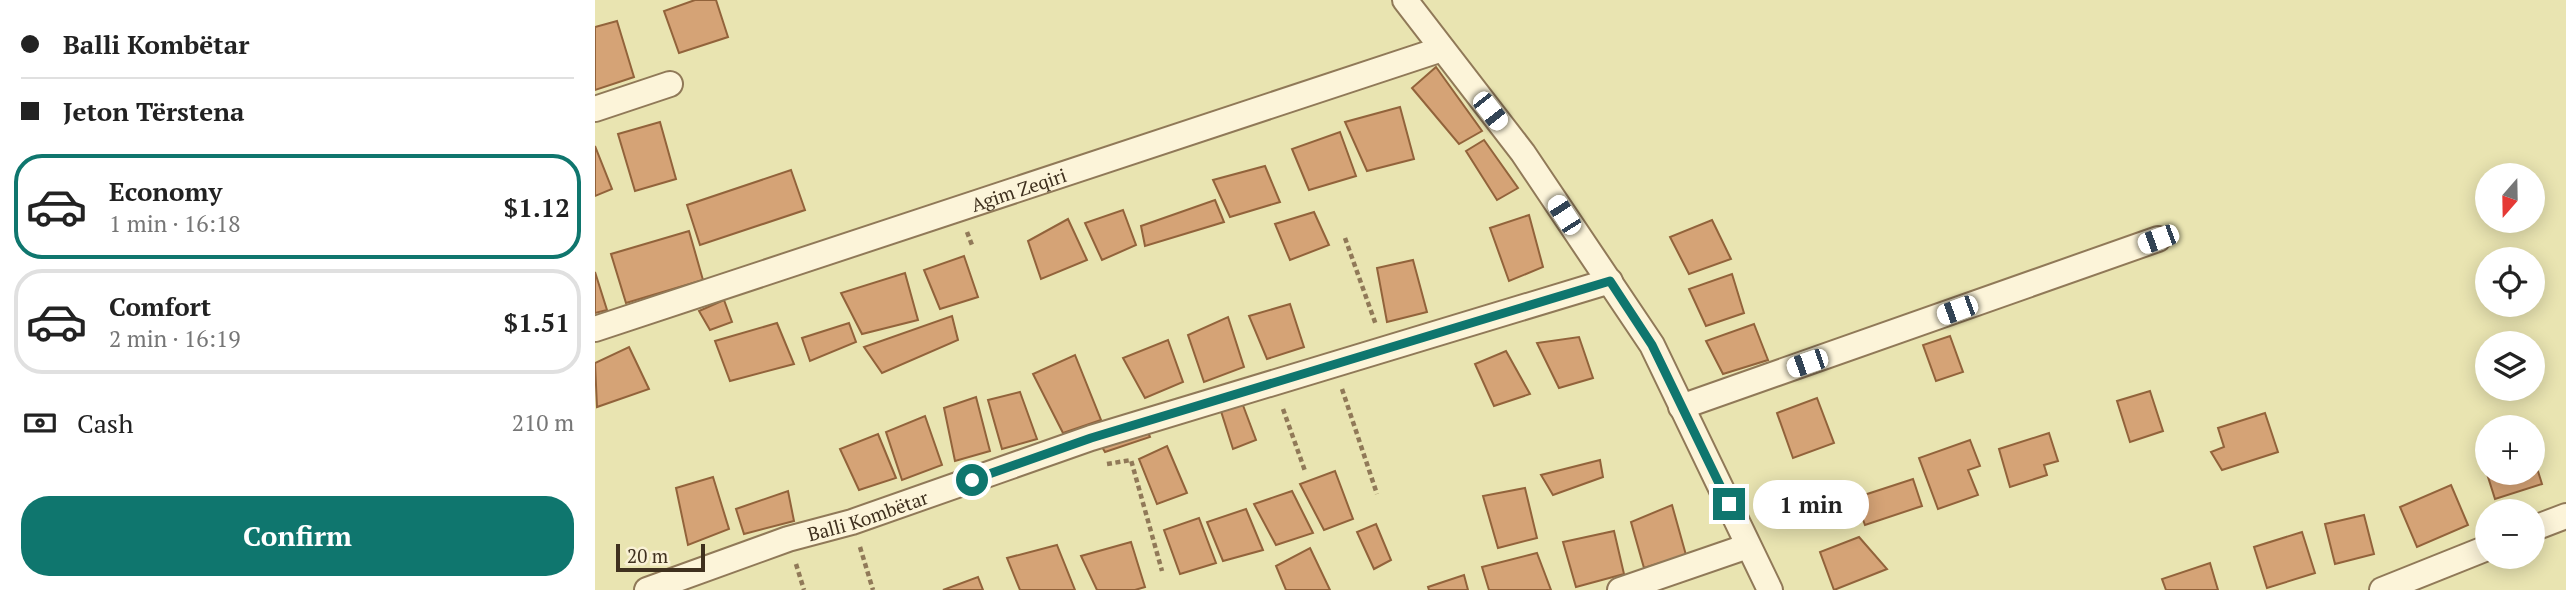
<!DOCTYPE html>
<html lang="en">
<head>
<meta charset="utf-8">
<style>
	:root { --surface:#fff; --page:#f6f6f6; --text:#222; --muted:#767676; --line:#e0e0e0; --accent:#0f766e }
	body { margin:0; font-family:"PT Serif",serif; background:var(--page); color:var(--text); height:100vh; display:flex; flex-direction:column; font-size:26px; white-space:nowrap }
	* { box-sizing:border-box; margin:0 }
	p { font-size:23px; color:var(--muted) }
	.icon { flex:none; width:38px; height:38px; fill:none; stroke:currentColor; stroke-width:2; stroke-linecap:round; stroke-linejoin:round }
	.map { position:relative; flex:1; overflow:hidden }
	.panel { display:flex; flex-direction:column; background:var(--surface); width:595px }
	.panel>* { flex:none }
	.banner { display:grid; align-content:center; height:154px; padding:0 21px; background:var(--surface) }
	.needle { width:46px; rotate:200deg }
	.controls { position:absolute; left:1880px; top:163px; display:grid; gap:14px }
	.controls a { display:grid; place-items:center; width:70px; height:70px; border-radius:50%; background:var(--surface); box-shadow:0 4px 18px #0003; font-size:35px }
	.scale { position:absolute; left:21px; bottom:18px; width:89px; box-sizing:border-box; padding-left:7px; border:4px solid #3f301e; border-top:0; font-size:19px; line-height:24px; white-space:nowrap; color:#3f301e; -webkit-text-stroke:5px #f9f1d5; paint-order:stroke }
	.end { position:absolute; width:32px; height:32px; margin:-16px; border:9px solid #0f766e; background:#fff; box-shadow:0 0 0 4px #fff }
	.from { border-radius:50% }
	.bubble { position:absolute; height:49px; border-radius:24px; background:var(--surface); box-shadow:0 4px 18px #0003; font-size:23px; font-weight:700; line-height:49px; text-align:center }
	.car { position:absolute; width:21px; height:42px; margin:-21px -10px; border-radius:9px; box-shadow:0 0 5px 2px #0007; background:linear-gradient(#fff 24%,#345 0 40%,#fff 0 76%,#345 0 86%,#fff 0) }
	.banner b { display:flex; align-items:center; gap:24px; height:66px; font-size:26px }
	.banner b+b { border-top:2px solid var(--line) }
	.banner i { width:18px; height:18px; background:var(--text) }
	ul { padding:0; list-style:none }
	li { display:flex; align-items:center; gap:21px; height:105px; margin:0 14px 10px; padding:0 7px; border:4px solid var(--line); border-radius:28px }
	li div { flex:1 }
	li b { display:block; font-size:26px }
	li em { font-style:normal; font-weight:700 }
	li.selected { border-color:var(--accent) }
	li>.icon { width:63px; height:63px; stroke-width:1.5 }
	.pay { display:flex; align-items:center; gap:18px; height:77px; padding:0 21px; font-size:26px }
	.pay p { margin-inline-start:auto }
	.button { display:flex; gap:14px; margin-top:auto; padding:14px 21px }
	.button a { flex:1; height:80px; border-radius:28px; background:var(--accent); color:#fff; font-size:28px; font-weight:700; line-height:80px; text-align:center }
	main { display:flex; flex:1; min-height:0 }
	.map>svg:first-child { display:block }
</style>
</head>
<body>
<main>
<section class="panel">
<div class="banner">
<b><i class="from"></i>Balli Kombëtar</b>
<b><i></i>Jeton Tërstena</b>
</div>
<ul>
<li class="selected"><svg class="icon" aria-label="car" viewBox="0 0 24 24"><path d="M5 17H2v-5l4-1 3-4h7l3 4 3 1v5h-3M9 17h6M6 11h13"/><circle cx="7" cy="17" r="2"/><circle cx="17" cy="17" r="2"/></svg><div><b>Economy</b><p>1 min · 16:18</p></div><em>$1.12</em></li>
<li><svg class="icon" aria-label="car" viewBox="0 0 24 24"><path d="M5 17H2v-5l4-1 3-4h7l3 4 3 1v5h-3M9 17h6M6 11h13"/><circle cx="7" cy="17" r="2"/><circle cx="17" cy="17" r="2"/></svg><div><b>Comfort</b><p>2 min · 16:19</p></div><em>$1.51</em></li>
</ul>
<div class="pay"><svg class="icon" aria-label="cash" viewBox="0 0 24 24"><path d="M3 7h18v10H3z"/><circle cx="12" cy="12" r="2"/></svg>Cash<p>210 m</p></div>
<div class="button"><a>Confirm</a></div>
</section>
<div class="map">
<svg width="1971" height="590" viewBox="0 0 1971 590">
	<rect width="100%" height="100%" fill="#f3e8c4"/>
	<!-- farmland -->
	<path fill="#e9e4b1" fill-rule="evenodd" d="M0,0H1971V590H0ZM1892,175H1937V220H1892ZM1892,259H1937V304H1892ZM1892,343H1937V388H1892ZM1892,427H1937V472H1892ZM1892,511H1937V556H1892Z"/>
	<!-- building -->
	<g fill="#d5a376" stroke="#92633b" stroke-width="2">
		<polygon points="100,0 121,0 133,37 84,53 69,11"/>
		<polygon points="22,21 39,77 0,90 0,27"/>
		<polygon points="841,67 887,131 864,144 817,88"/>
		<polygon points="805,107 819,159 772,171 750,122"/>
		<polygon points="65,122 81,179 40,191 23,134"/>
		<polygon points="745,132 761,176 714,190 697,149"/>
		<polygon points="889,140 923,188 902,200 871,151"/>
		<polygon points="0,146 17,189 0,196"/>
		<polygon points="670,166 685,202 635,217 618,180"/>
		<polygon points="196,170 210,210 105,245 92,205"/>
		<polygon points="620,200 629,222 550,246 546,226"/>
		<polygon points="528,210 541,245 507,260 490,223"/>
		<polygon points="719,212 734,245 695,260 680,224"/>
		<polygon points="934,215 948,267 914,281 895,228"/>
		<polygon points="473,219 492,260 446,279 433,241"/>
		<polygon points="1117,220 1136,259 1094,274 1075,237"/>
		<polygon points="94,231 108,280 31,303 16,254"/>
		<polygon points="369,256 383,297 345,309 329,270"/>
		<polygon points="818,260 832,312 792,322 782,268"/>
		<polygon points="0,272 12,310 0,313"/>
		<polygon points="310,273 323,320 267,334 246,293"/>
		<polygon points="1137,274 1149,313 1111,326 1094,289"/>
		<polygon points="129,300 137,322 115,330 104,311"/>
		<polygon points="695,304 709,347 672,359 654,316"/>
		<polygon points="357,316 363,340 287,373 269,347"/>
		<polygon points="633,317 649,367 609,382 593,335"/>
		<polygon points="182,323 199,364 135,381 120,341"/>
		<polygon points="254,323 261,342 215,361 207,338"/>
		<polygon points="1159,324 1173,360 1128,374 1111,341"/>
		<polygon points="1355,336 1368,372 1341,381 1328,345"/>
		<polygon points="984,337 998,378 964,388 942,343"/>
		<polygon points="573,340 588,382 550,398 528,358"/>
		<polygon points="34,347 54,389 2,407 0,363"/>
		<polygon points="911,351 935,394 899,406 880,364"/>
		<polygon points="480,355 506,420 468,433 438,374"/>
		<polygon points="1555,391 1568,431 1535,442 1522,401"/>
		<polygon points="425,392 442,439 407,449 393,400"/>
		<polygon points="381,397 395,451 360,461 349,408"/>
		<polygon points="1222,398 1239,443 1198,458 1182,413"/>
		<polygon points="646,400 661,440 638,449 625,408"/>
		<polygon points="1670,413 1683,452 1627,470 1616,452 1629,447 1623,428"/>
		<polygon points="330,416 347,465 307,480 291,432"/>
		<polygon points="550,425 555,437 510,452 503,440"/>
		<polygon points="1454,433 1463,461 1449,465 1452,475 1415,487 1404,449"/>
		<polygon points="283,434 301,478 264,490 245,449"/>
		<polygon points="1375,440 1385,466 1373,470 1383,495 1343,509 1324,458"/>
		<polygon points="572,446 592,493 562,504 544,459"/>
		<polygon points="1937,452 1947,484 1900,499 1887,458 1892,456 1892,472 1937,472"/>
		<polygon points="1005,460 1008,477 958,495 946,475"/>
		<polygon points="740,471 758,519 729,530 705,484"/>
		<polygon points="118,477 134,529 93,545 81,488"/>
		<polygon points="1318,479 1327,506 1270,525 1260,498"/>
		<polygon points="1856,485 1873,525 1822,547 1805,507"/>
		<polygon points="930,488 942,538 903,548 888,496"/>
		<polygon points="193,491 199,521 149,534 141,509"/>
		<polygon points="697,491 718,533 681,545 659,504"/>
		<polygon points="1077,505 1091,555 1049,568 1036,522"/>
		<polygon points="651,509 668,550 628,561 612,522"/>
		<polygon points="1769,515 1779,554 1740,564 1730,524"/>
		<polygon points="604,518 621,563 585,574 569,530"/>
		<polygon points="781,524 796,560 779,569 762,532"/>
		<polygon points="1019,531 1029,574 981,587 968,542"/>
		<polygon points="1707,532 1720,573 1672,588 1659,547"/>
		<polygon points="1264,537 1292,569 1239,590 1225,552"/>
		<polygon points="536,542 550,587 540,590 502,590 486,556"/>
		<polygon points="462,545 480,590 425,590 412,558"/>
		<polygon points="715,548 735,590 691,590 681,566"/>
		<polygon points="942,553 956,590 894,590 887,567"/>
		<polygon points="1615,563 1623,590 1571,590 1567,579"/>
		<polygon points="869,575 873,590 834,590 833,587"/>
		<polygon points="383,577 388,590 348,590"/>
	</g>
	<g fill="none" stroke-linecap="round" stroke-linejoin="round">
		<!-- street casing -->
		<g stroke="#907958" stroke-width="28">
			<g id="street">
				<polyline points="810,0 928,153 1057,345 1175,590"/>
				<polyline points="0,109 75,84"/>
				<path id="s1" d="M0,329L847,49"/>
				<polyline points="1086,407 1563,239"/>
				<polyline points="1937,529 1971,516"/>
				<path id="s2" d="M52,590L193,539L257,522L496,438L1015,281"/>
				<polyline points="1025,590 1153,546"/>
				<polyline points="1787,590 1892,548"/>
			</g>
		</g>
		<!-- path -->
		<g stroke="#907958" stroke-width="4.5" stroke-dasharray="5 3.5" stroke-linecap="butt">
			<polyline points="372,232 377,245"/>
			<polyline points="750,238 781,325"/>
			<polyline points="747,389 782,494"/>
			<polyline points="688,409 710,471"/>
			<polyline points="512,464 536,460 567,571"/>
			<polyline points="265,547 278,590"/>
			<polyline points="201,564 209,590"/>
		</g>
		<!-- street -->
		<use href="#street" stroke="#fcf4d9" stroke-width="24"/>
	</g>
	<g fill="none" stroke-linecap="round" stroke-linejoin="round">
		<!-- route -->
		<polyline stroke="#0f766e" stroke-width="9" points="377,480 496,438 1015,281 1057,345 1134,504"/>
	</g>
	<g text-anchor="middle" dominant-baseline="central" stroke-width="6" stroke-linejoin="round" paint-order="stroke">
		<!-- street labels -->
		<g font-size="19" fill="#3f301e" stroke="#f9f1d5">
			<text stroke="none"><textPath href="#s1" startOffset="446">Agim Zeqiri</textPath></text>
			<text stroke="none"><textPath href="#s2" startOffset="233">Balli Kombëtar</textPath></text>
		</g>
	</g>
</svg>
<div class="controls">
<a><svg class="needle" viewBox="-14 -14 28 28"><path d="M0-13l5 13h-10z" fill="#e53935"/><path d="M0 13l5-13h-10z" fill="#767676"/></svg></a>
<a><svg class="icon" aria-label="locate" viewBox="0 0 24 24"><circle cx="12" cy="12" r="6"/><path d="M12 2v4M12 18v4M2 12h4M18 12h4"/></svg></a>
<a><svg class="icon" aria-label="layers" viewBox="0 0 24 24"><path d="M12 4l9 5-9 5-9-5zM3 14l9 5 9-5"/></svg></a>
<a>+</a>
<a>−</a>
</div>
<div class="scale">20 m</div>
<i class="end from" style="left:377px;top:480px"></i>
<i class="end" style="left:1134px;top:504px"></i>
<div class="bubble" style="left:1158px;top:480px;width:116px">1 min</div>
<i class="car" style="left:895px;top:111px;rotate:142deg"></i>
<i class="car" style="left:969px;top:215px;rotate:327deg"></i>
<i class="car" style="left:1563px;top:239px;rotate:250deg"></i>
<i class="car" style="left:1362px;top:310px;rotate:250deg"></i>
<i class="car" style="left:1212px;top:363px;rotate:251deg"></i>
</div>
</main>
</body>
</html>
